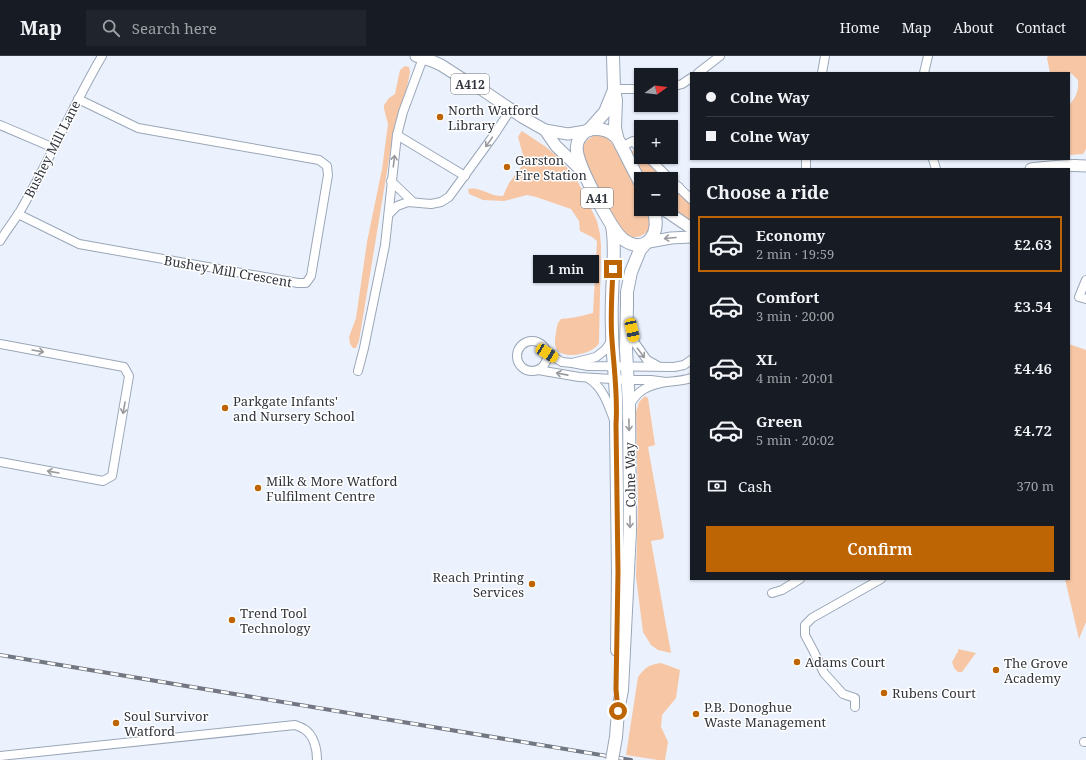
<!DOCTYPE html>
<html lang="en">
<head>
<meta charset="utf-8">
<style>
	:root { --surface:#171b24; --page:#20242c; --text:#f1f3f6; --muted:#9ea1a6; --line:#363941; --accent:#bd6404 }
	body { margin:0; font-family:"Noto Serif",serif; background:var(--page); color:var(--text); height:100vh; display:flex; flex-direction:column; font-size:15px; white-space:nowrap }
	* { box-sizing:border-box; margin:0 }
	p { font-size:13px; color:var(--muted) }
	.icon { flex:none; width:22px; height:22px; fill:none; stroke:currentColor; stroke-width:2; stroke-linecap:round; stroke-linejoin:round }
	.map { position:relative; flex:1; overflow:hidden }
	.side { position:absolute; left:690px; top:112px; width:380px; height:412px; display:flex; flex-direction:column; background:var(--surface); border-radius:0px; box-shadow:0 1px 3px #0004 }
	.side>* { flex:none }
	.hud { position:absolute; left:690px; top:16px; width:380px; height:88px; border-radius:0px; box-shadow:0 1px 3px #0004; display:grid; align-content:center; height:88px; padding:0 16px; background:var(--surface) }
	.needle { width:26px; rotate:75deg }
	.buttons { position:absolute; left:634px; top:12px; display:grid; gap:8px }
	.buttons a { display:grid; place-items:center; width:44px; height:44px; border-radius:0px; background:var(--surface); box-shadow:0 1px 3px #0004; font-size:20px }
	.end { position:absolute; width:18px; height:18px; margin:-9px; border:5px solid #bd6404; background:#fff; box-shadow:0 0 0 2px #fff }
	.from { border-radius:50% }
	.bubble { position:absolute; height:28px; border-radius:0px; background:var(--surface); box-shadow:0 1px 3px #0004; font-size:13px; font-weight:600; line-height:28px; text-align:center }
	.car { position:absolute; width:12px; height:24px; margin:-12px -6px; border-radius:5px; box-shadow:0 0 3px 1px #0007; background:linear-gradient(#f5c518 24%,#345 0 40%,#f5c518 0 76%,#345 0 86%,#f5c518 0) }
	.hud b { display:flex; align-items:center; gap:14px; height:38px; font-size:15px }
	.hud b+b { border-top:1px solid var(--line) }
	.hud i { width:10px; height:10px; background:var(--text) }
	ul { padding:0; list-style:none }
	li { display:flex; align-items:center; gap:12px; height:56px; margin:0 8px 6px; padding:0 8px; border:2px solid transparent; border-radius:0px }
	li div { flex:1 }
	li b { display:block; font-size:15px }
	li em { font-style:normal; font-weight:600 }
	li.on { border-color:var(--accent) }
	li>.icon { width:36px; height:36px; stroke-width:1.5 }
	h2 { padding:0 16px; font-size:18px; line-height:48px }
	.pay { display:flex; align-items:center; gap:10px; height:44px; padding:0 16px; font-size:15px }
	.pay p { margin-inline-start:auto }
	.primary-button { display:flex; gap:8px; margin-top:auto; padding:8px 16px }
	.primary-button a { flex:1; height:46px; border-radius:0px; background:var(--accent); color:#fff; font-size:16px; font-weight:600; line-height:46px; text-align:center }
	header { display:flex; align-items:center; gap:24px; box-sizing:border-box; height:56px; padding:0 20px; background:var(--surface); border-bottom:1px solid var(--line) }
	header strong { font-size:19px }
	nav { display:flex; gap:22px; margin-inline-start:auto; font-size:14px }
	.search { width:280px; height:36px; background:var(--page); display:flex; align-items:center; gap:10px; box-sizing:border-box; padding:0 14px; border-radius:0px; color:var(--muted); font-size:15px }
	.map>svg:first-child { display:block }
</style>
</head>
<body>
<header>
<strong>Map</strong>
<div class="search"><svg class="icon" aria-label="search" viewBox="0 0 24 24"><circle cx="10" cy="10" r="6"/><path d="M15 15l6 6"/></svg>Search here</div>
<nav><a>Home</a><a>Map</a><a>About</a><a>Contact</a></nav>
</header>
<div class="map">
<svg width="1086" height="704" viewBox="0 0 1086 704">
	<rect width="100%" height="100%" fill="#ebf2fe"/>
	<!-- green -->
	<g fill="#f7c6a4">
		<path d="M1048,0H1086V93L1083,98L1069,99V49C1076,42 1079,34 1078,24L1071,17L1069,19V17H1050L1047,2Z"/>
		<polygon points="405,10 409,11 410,16 407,31 395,67 359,285 356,292 353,292 350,288 349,281 356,262 367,186 382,113 388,68 384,53 384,49 389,42 395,38 400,14"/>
		<path d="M522,75L546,91L559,102L569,114L578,126L597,165L600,178L601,190L599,287C594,298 563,305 556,292C554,287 555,282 556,277C557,271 557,267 561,263C573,262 582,260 593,257L597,185L592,181L580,175L579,165L571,153L536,141L527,139L504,145L483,144L469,138L468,133C480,130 491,141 503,140L509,127L525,106L518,81L521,76Z"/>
		<path d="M598,79L607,82L612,87L641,141V153H647C649,157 651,162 651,166C651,177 637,185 627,179C625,178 622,174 620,172L583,102C580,91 586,81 598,79Z"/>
		<polygon points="637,93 641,97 641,101 645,101 667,123 644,123 631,96 634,94"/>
		<path d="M677,138H682L691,147V167L671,153C671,146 670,142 677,138Z"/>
		<polygon points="1069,288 1086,294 1086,566 1079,583 1065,523 1069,523"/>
		<polygon points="645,340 648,342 655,389 648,391 664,480 663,483 651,485 671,597 658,594 651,589 643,576 636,521 638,447 636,356 639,346"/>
		<path d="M958,593L976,597L962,616H958L954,612L952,606C955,602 955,599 958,596Z"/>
		<path d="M661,607L680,614L676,642L662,659L661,671L668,686L665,704H658L626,699L638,621C646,611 648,609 661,607Z"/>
	</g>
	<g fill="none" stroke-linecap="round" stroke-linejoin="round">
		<!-- minor casing -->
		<g stroke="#9aa6b8" stroke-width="10">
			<g id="minor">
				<polyline points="698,17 720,0"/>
				<polyline points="822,17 825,0"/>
				<polyline points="924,17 928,0"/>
				<polyline points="671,31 682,28 691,22"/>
				<polyline points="614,33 641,33"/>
				<polyline points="0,69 54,92"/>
				<polyline points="397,79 465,120"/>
				<polyline points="621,91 633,85 641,94"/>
				<polyline points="648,101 670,123"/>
				<polyline points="806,103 806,113"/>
				<polyline points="933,103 936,113"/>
				<polyline points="671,124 691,143"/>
				<polyline points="391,125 413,146"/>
				<polyline points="671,138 679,131"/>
				<polyline points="18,158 79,188 298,227 306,227 311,220 328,119 327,110 319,104 138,72 78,43"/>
				<polyline points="389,158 397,150 408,146 431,148 441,146 449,141 494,79 511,53"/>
				<path d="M0,185C6,175 13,166 19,157C49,106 72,51 102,0"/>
				<polyline points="1086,224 1079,241 1086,243"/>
				<polyline points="630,265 635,287 647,304 658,310"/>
				<circle cx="532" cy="300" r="15"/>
				<polyline points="0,288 124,311 129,320 112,420 103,425 0,406"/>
				<polyline points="547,297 562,306 572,307 596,301 605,294 612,284"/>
				<polyline points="572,307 588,310 674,311 684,309 691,304"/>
				<polyline points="538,314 579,321 628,324 651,324 666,326"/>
				<polyline points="358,315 364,292 385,189 397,79 403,56 423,2"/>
				<path d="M588,322C603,331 608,348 614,364"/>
				<path d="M630,349C637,334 649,329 666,326C675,325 682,325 691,322"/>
				<polyline points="772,537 782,534 800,523"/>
				<polyline points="855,651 855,642 843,638 824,617 814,596 805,579 805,569 812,562 881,523"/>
				<polyline points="1084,686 1086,686"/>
				<path d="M0,700L295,669C298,670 301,671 304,673C314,679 317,693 317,704"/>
			</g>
		</g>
		<!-- major casing -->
		<g stroke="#9aa6b8" stroke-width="13">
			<g id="major">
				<polyline points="416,0 432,5 441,9 472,29 481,33 522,61 545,74 568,78 586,75"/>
				<polyline points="545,74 556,90 582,115"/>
				<path d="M1031,113C1049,111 1068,108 1086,110"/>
				<polyline points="663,153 691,172"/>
				<polyline points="649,186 671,182 691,181"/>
			</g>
		</g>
		<!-- highway casing -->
		<g stroke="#9aa6b8" stroke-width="14">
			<g id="highway">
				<polyline points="613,0 614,34 616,44 615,72 617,81"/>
				<polyline points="589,74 605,56 614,34"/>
				<path d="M641,128C635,117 629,105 623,93C620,89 619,83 615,80C610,75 602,73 595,73C590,73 585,75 582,79C578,83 576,90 577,96C579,111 612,176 624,184C648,200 662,175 653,153"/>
				<path d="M612,170C615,186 614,202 613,218C612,237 611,255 612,274C612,305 618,336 616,368L618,516L617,594"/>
				<polyline points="616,681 618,655 622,634 630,475 629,350 626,293 627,249 627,236 631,216 640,194 646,187"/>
			</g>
		</g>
		<!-- minor -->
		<use href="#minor" stroke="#fff" stroke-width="8"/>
		<!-- major -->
		<use href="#major" stroke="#fff" stroke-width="11"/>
		<!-- highway -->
		<use href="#highway" stroke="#fff" stroke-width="12"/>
		<!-- rail casing -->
		<g stroke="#727781" stroke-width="4">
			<polyline id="rail" points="0,599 631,704"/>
		</g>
		<!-- rail -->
		<use href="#rail" stroke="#fff" stroke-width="2.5" stroke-dasharray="8" stroke-linecap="butt"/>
		<!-- highway-bridge casing -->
		<g stroke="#9aa6b8" stroke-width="14" stroke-linecap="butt">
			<polyline id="highway-bridge" points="612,704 616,681"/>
		</g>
		<!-- highway-bridge -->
		<use href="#highway-bridge" stroke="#fff" stroke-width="12"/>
	</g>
	<!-- one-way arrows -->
	<defs><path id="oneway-shaft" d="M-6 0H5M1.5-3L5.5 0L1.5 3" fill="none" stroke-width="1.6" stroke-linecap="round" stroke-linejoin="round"/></defs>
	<g stroke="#989a9e">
		<use href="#oneway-shaft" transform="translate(489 86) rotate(125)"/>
		<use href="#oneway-shaft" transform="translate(394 105) rotate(-83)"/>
		<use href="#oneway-shaft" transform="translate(670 182) rotate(175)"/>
		<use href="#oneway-shaft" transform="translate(38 295) rotate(10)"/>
		<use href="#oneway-shaft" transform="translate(641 297) rotate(53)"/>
		<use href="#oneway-shaft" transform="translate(562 318) rotate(-169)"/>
		<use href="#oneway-shaft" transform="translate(124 352) rotate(100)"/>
		<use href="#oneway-shaft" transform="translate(629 369) rotate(89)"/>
		<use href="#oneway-shaft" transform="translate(53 416) rotate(-170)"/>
		<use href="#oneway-shaft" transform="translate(630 466) rotate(90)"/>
	</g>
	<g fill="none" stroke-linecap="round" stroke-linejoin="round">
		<!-- route -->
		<path stroke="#bd6404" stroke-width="5" d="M613,213C612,237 610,261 612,284C614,313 618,340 616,368L618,516L616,633L618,655"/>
	</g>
	<!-- markers -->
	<g fill="#bd6404" stroke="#fff" stroke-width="1.5">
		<circle cx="440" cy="61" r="4"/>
		<circle cx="507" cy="111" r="4"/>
		<circle cx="225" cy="352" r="4"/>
		<circle cx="258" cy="432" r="4"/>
		<circle cx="532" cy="528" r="4"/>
		<circle cx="232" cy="564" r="4"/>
		<circle cx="797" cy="606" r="4"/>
		<circle cx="996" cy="614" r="4"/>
		<circle cx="884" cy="637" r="4"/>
		<circle cx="696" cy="658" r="4"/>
		<circle cx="116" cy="667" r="4"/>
	</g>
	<g text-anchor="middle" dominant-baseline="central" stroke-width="3" stroke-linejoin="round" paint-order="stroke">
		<!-- shield labels -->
		<g fill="#fff" stroke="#6e7176" stroke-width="1">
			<rect x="451" y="18" width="38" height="20" rx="3"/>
			<rect x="581" y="132" width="32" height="20" rx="3"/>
		</g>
		<g font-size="12" font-weight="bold" fill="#30343c">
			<text x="470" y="28">A412</text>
			<text x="597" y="142">A41</text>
		</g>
		<!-- poi labels -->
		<g font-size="13" fill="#30343c" stroke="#fff" text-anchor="start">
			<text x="448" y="54">North Watford<tspan x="448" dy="15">Library</tspan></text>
			<text x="515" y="104">Garston<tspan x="515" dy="15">Fire Station</tspan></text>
			<text x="233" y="345">Parkgate Infants'<tspan x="233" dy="15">and Nursery School</tspan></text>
			<text x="266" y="425">Milk &amp; More Watford<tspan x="266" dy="15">Fulfilment Centre</tspan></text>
			<text x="524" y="521" text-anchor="end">Reach Printing<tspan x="524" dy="15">Services</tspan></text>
			<text x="240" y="557">Trend Tool<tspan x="240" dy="15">Technology</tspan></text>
			<text x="805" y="606">Adams Court</text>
			<text x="1004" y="607">The Grove<tspan x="1004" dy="15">Academy</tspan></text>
			<text x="892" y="637">Rubens Court</text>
			<text x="704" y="651">P.B. Donoghue<tspan x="704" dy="15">Waste Management</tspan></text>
			<text x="124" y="660">Soul Survivor<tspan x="124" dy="15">Watford</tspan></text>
		</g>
		<!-- street labels -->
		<g font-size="13" fill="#30343c" stroke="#fff">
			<text transform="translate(52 93) rotate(-63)">Bushey Mill Lane</text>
			<text transform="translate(228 215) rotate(10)">Bushey Mill Crescent</text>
			<text transform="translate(630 419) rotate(-91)">Colne Way</text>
		</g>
	</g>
</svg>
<div class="buttons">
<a><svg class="needle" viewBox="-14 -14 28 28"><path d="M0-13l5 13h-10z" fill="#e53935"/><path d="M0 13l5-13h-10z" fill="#9ea1a6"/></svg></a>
<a>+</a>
<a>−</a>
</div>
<i class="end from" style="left:618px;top:655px"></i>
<i class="end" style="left:613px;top:213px"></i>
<div class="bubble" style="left:533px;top:199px;width:66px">1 min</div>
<i class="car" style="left:632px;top:274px;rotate:168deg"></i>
<i class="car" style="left:547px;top:297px;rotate:122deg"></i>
<div class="hud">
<b><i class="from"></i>Colne Way</b>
<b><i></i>Colne Way</b>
</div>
<section class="side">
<h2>Choose a ride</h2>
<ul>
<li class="on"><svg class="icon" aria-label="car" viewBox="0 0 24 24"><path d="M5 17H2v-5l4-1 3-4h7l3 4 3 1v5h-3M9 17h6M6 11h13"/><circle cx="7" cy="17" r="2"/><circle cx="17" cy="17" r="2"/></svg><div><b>Economy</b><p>2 min · 19:59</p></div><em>£2.63</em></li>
<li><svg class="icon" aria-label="car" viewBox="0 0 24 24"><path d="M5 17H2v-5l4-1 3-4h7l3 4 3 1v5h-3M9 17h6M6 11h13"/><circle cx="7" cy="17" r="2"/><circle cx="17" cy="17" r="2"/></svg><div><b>Comfort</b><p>3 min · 20:00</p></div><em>£3.54</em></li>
<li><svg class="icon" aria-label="car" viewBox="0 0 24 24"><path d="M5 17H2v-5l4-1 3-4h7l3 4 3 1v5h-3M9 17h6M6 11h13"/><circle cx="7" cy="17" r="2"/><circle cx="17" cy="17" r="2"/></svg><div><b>XL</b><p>4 min · 20:01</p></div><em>£4.46</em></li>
<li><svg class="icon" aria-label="car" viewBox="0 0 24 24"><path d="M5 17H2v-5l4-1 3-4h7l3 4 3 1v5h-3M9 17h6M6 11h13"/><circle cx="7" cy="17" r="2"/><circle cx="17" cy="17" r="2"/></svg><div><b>Green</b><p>5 min · 20:02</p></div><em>£4.72</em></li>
</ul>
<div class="pay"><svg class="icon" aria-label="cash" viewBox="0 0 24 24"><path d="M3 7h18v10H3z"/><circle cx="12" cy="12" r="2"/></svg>Cash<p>370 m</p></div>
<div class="primary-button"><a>Confirm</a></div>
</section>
</div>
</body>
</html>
